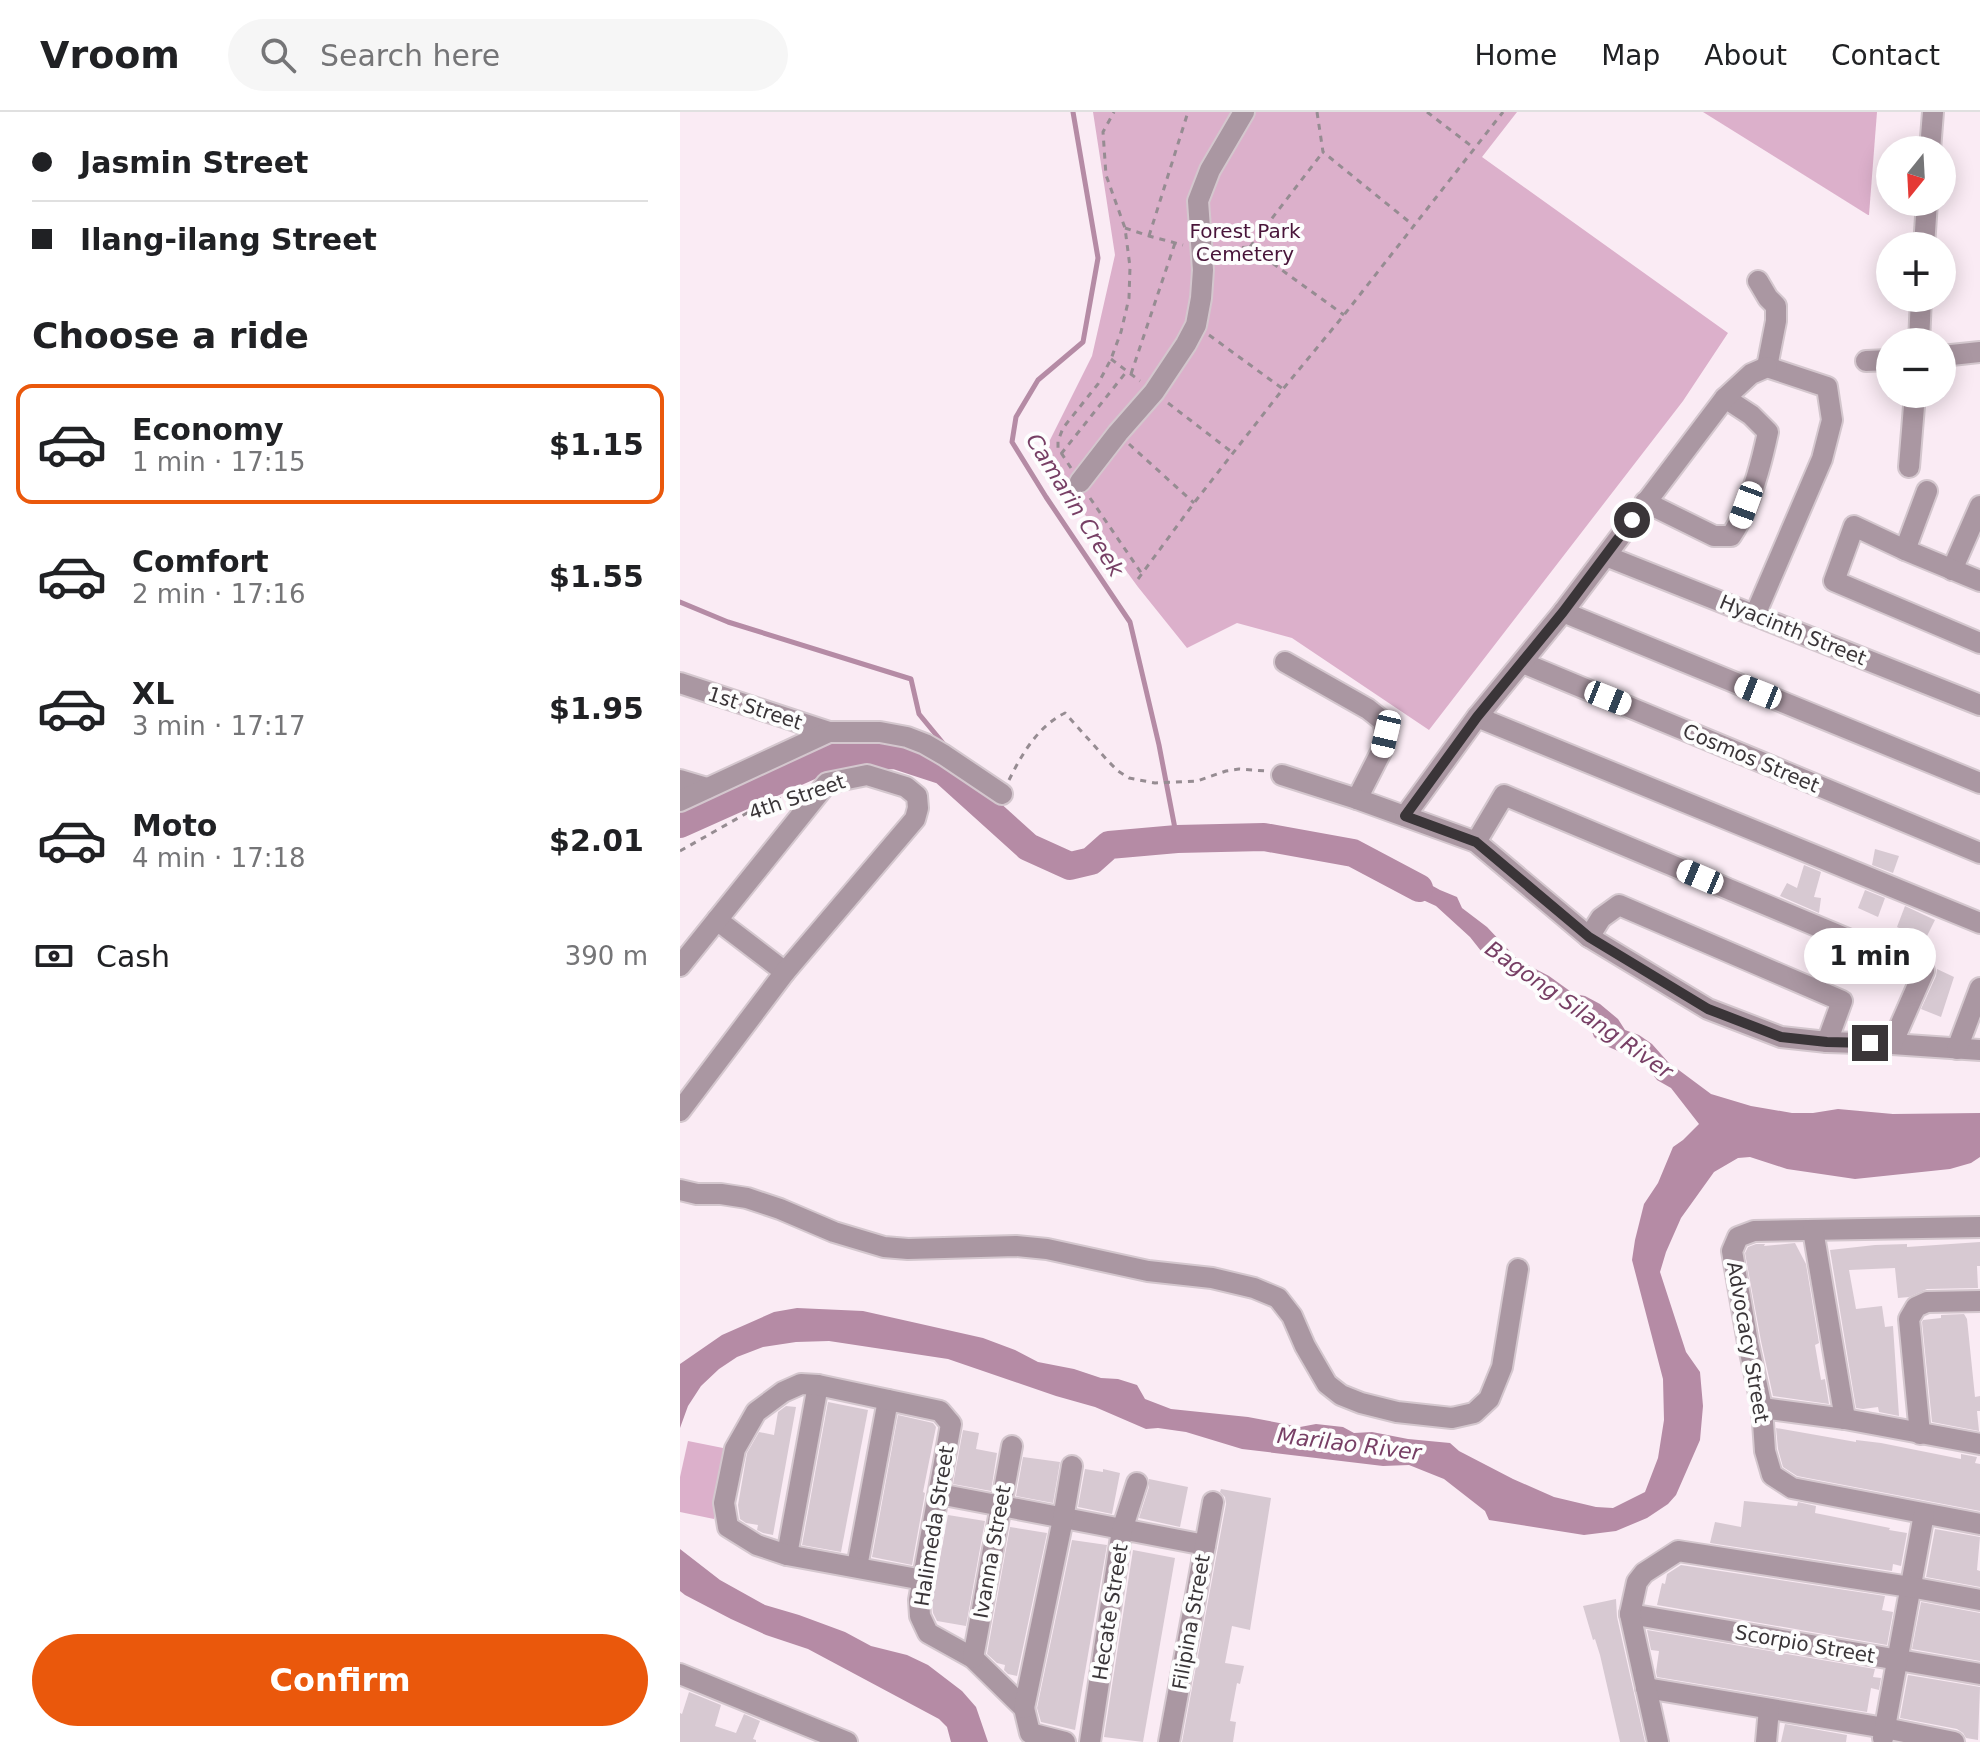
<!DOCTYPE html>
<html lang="en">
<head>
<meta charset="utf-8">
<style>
	:root { --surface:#fff; --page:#f6f6f6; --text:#202124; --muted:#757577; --line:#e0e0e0; --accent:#ea580c }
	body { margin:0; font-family:"DejaVu Sans",sans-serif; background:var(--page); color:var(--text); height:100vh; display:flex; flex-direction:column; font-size:30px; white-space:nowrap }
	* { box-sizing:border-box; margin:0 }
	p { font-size:26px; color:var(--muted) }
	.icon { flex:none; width:44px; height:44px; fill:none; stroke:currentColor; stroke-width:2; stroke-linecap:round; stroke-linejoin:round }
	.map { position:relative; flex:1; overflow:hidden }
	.side { display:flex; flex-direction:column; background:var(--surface); width:680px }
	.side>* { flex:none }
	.hud { display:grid; align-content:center; height:176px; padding:0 32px; background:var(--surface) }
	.needle { width:52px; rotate:198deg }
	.fabs { position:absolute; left:1196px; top:24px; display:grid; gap:16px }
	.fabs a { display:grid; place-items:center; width:80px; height:80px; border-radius:50%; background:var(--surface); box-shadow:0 4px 20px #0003; font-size:40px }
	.end { position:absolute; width:36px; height:36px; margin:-18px; border:10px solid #3a3538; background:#fff; box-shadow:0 0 0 4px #fff }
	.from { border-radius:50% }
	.bubble { position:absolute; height:56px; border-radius:28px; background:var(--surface); box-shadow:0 4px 20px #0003; font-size:26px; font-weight:800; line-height:56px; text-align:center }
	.car { position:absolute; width:24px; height:48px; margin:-24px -12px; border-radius:10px; box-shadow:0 0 6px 2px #0007; background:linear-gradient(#fff 24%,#345 0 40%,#fff 0 76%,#345 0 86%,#fff 0) }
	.hud b { display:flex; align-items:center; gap:28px; height:76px; font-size:30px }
	.hud b+b { border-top:2px solid var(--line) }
	.hud i { width:20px; height:20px; background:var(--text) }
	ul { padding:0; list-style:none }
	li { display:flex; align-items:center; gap:24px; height:120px; margin:0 16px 12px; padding:0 16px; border:4px solid transparent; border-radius:16px }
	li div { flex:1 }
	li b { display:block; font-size:30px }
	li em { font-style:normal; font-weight:800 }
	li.selected { border-color:var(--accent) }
	li>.icon { width:72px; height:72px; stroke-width:1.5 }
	h2 { padding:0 32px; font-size:36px; line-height:96px }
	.pay { display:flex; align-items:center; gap:20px; height:88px; padding:0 32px; font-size:30px }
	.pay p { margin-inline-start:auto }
	.cta { display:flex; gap:16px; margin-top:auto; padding:16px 32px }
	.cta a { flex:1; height:92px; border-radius:48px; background:var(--accent); color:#fff; font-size:32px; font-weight:800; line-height:92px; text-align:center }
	header { display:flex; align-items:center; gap:48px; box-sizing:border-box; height:112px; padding:0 40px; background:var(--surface); border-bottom:2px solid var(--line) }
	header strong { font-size:38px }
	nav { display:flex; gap:44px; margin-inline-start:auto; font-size:28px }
	.search { width:560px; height:72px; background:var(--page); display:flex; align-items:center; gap:20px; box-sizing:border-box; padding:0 28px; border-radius:44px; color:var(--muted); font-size:30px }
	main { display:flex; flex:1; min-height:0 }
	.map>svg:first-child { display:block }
</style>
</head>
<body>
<header>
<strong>Vroom</strong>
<div class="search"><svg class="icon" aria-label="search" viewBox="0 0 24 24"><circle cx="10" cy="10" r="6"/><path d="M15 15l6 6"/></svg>Search here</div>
<nav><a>Home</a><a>Map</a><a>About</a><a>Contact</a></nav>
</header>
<main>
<section class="side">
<div class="hud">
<b><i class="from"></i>Jasmin Street</b>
<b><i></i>Ilang-ilang Street</b>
</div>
<h2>Choose a ride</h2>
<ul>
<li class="selected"><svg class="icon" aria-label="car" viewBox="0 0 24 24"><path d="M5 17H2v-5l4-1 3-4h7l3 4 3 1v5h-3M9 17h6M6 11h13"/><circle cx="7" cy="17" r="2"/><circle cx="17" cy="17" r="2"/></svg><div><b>Economy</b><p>1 min · 17:15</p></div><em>$1.15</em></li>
<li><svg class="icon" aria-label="car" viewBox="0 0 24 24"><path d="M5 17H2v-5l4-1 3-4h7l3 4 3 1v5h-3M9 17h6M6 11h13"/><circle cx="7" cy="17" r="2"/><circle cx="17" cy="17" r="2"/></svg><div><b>Comfort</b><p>2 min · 17:16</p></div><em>$1.55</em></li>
<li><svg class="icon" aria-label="car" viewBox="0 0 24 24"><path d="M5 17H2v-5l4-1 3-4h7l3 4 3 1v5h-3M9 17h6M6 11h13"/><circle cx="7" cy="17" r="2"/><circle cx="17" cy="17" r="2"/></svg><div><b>XL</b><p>3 min · 17:17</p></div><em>$1.95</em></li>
<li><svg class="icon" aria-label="car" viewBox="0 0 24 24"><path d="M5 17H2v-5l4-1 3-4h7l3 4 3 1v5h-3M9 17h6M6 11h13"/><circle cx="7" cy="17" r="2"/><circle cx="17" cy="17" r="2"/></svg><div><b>Moto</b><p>4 min · 17:18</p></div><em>$2.01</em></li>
</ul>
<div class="pay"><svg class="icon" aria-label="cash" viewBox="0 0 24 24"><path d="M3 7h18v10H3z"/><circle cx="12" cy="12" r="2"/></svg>Cash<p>390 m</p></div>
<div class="cta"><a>Confirm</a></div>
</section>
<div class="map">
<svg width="1300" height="1630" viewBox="0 0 1300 1630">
	<rect width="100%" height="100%" fill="#faebf4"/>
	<!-- green -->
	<g fill="#dcb0cb">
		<polygon points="413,0 837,0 802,45 1048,221 1003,289 749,618 612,526 557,511 507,536 458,475 362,344 412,244 435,143"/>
		<polygon points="1023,0 1197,0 1189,103 1188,103"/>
		<polygon points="8,1329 48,1337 34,1407 0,1400 0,1365"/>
	</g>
	<!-- water -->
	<g fill="#b58ba5">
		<polygon points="711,751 760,778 777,785 782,796 807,815 838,848 869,864 894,882 905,884 920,892 938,907 945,918 959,923 972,932 988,950 1031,982 1071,994 1112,1001 1133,1001 1158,997 1213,1002 1300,1001 1300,1045 1291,1051 1270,1057 1175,1067 1107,1057 1070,1045 1058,1046 1034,1060 1001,1106 986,1140 980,1160 1006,1240 1020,1260 1023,1294 1020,1328 996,1383 988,1392 967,1406 936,1419 904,1423 809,1408 805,1399 764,1367 729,1353 703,1354 562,1337 506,1320 478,1316 466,1317 415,1295 376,1284 268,1247 149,1229 116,1230 83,1235 57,1245 39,1257 21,1274 8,1294 0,1316 0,1252 42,1223 94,1200 117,1196 183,1199 232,1210 303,1226 335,1238 358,1250 394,1257 421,1266 438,1267 457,1273 465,1287 491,1297 568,1305 620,1315 636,1312 663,1315 674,1321 692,1320 728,1327 770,1331 779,1339 833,1367 874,1385 916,1395 933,1396 965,1380 978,1346 984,1308 983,1267 952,1148 955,1128 964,1092 978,1071 993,1035 1003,1028 1019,1012 991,976 977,968 966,953 952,942 938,939 924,933 914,925 910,914 894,900 844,868 830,863 805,844 790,825 756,794 719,777 703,766"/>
		<polygon points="0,1437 40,1468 85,1493 119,1503 165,1520 191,1534 227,1543 248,1553 282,1579 296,1595 308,1630 271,1630 267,1615 259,1607 128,1537 86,1523 51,1507 5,1483 0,1479"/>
	</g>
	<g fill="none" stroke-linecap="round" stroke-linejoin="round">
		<!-- stream -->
		<g stroke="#b58ba5" stroke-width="5">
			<polyline points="393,0 418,146 403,230 358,268 336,305 332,330 366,385 450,510 479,633 497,727"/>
			<polyline points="0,490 48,510 231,567 239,602 267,636"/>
			<polyline points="281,663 284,679"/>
		</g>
		<!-- river -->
		<polyline stroke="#b58ba5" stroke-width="28" points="0,712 150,645 215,643 264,659 348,735 390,754 411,749 429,733 497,727 584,725 673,741 739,776"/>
	</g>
	<!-- building -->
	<g fill="#d7c9d2">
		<polygon points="1195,737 1219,744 1213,761 1192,753"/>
		<polygon points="1124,753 1141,760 1134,785 1141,786 1139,801 1100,784 1107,771 1117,776"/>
		<polygon points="1185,778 1205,786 1198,805 1178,796"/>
		<polygon points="1225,794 1255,808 1245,828 1217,815"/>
		<polygon points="1257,857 1274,865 1261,905 1241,897 1256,864"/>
		<polygon points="1300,1130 1300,1154 1297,1154 1298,1176 1247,1177 1229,1185 1218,1186 1215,1156 1169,1158 1176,1197 1202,1194 1205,1215 1213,1214 1219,1304 1199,1300 1198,1295 1183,1297 1176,1296 1150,1138 1195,1133 1227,1132 1227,1135"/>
		<polygon points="1115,1131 1126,1152 1139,1231 1135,1233 1141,1268 1145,1267 1149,1292 1093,1284 1081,1229 1065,1141 1068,1135 1076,1132 1085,1132 1084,1134"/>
		<polygon points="1284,1202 1287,1207 1295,1285 1300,1284 1300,1299 1297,1299 1299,1319 1252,1310 1242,1210 1243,1208 1261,1206 1261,1203"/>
		<polygon points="148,1290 188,1298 161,1440 122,1433"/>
		<polygon points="106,1294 116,1295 93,1423 83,1421 77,1418 78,1413 66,1411 60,1407 58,1393 67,1341 79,1320 94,1323 98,1300"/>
		<polygon points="218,1303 253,1311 256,1315 243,1380 245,1381 232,1453 192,1445"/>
		<polygon points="1096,1316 1176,1330 1176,1328 1201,1331 1281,1347 1281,1342 1297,1345 1295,1351 1300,1352 1300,1399 1117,1364 1103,1355 1098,1337"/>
		<polygon points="283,1318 299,1321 296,1337 317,1341 311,1379 273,1372"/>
		<polygon points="343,1345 380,1350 373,1391 336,1384"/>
		<polygon points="405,1357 423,1360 423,1357 440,1361 432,1402 398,1395"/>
		<polygon points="469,1367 508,1375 500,1415 459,1406 469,1375"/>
		<polygon points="541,1377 591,1386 570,1518 552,1514 545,1551 564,1554 560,1572 557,1571 550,1609 556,1610 553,1630 502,1630 546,1392 545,1385 540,1380"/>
		<polygon points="1064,1389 1117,1394 1118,1390 1136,1394 1135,1401 1210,1416 1209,1418 1227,1421 1221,1454 1213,1452 1212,1459 1030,1431 1035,1410 1061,1415"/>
		<polygon points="268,1403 305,1409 286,1514 257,1509 253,1501 252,1489"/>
		<polygon points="330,1415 367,1421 337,1564 328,1562 324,1558 325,1553 317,1551 307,1542"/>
		<polygon points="1255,1417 1300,1425 1297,1458 1300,1459 1300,1475 1246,1465"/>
		<polygon points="392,1428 427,1433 395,1618 361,1610 357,1596"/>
		<polygon points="453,1438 495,1446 463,1630 424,1625"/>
		<polygon points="1001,1453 1205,1484 1202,1498 1213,1500 1207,1533 977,1493 982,1471 985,1472 987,1462"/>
		<polygon points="936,1487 937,1505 965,1630 940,1630 920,1543 915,1527 913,1528 903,1494"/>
		<polygon points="1241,1490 1300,1501 1300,1549 1232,1537"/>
		<polygon points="967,1518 1195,1557 1193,1565 1201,1566 1199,1578 1191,1576 1187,1600 977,1565 976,1560 979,1539 971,1538"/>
		<polygon points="1228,1563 1300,1575 1298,1628 1286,1626 1283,1621 1277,1617 1220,1606"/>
		<polygon points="9,1580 41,1593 35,1614 56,1621 64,1602 80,1609 73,1627 76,1628 76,1630 0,1630 0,1601 2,1602"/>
		<polygon points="1105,1612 1167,1623 1166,1630 1101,1630"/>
	</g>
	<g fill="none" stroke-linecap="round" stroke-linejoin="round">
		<!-- minor casing -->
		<g stroke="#d4c7ce" stroke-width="24">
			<g id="minor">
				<polyline points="1250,38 1253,0"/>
				<polyline points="1244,134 1247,90"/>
				<polyline points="1078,169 1088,186 1096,194 1096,209 1087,255"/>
				<polyline points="1239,230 1241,186"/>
				<polyline points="1262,244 1300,240"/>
				<polyline points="1186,249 1210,248"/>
				<polyline points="1229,355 1235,282"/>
				<polyline points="400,370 438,321 474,280 506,232 516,213 521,186 523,158 518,89 530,58 564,0"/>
				<path d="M965,390L1034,424H1051C1070,396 1081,353 1088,320L1071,303L1045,286"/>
				<polyline points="1225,438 1247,379"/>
				<polyline points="926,444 1300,593"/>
				<polyline points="1272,458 1300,394"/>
				<polyline points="1300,469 1225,438 1174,414 1154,469 1300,531"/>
				<polyline points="883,500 1300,671"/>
				<polyline points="1075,503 1142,347 1152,308 1147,275 1087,255"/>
				<polyline points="605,550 688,597 703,609 706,622 702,638 677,687"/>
				<polyline points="843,551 1300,741"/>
				<polyline points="0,571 149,620"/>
				<polyline points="797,605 1300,811"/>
				<polyline points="602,663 677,687 796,730 909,825 1028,897 1101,925 1147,930 1212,932 1300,938"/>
				<polyline points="0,668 27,676"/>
				<polyline points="0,689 149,620 200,620 227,625 245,632 264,643 322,682"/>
				<polyline points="725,704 797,605 883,500 1045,286 1071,262 1087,255"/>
				<polyline points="796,730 824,683 1244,859 1212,932"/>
				<polyline points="37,808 105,860"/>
				<polyline points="909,825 921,806 939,793 1162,889 1147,930"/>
				<polyline points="0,854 147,671 187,663 226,675 237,684 238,696 235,707 105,860 0,999"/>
				<polyline points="1277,937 1300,876"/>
				<polyline points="0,1078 17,1082 41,1082 67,1086 100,1097 154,1120 204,1135 228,1137 336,1134 367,1137 468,1159 532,1166 574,1176 598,1186 612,1204 625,1234 647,1272 661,1283 681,1291 717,1300 772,1306 794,1301 809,1287 822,1255 838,1157"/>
				<polyline points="1300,1115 1074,1119 1058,1125 1052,1139 1068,1231 1082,1296 1085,1339 1092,1363 1112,1376 1300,1412"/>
				<polyline points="1133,1118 1165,1307"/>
				<polyline points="1082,1296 1165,1307 1300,1332"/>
				<polyline points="1240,1322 1229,1207 1236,1195 1247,1190 1300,1189"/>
				<polyline points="259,1382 525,1433"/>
				<polyline points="107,1443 138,1273"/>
				<polyline points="177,1455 208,1288"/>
				<polyline points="243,1468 107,1443 77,1433 48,1415 44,1391 55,1337 76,1300 103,1280 121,1272 138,1273 260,1299 271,1312 239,1488 240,1504 248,1521 293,1546 344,1596 350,1621 385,1630"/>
				<polyline points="950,1502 1300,1562"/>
				<polyline points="293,1546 332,1334"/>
				<polyline points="0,1562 167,1630"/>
				<polyline points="966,1576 1205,1616 1274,1630"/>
				<polyline points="344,1596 383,1407 392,1354"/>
				<polyline points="1203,1626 1244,1402"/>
				<polyline points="410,1630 442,1418 457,1371"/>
				<polyline points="489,1630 533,1390"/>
				<polyline points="978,1630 950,1502 957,1470 964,1461 998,1439 1230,1475 1300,1488"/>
				<polyline points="1086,1630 1089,1597"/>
			</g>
		</g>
		<!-- path -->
		<g stroke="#968c92" stroke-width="3" stroke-dasharray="6 6" stroke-linecap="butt">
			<polyline points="637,0 643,40 733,113"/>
			<polyline points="747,0 794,36"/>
			<polyline points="445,116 469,124 503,133"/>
			<polyline points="469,124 508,0"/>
			<polyline points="570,135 643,40"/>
			<polyline points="538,137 570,135 664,203"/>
			<polyline points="529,223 603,277"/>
			<polyline points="431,247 460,269"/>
			<polyline points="451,262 495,131"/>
			<polyline points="488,291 553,341"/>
			<polyline points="449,332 514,391"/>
			<polyline points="381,342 447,259"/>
			<polyline points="391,356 378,336 378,329 383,316 418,272 431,247 441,220 449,186 450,155 445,116 426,63 423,20 434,0"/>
			<polyline points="410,386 462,462"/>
			<polyline points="458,467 514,391 603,277 664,203 823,0"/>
			<path d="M329,668C342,642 358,614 385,601L428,649L438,659L449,666L475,671L517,669L546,659L559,657L586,659"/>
			<polyline points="0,739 81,693 114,682"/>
		</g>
		<!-- minor -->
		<use href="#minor" stroke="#aa97a2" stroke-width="20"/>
	</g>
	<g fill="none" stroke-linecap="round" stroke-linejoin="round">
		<!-- route -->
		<polyline stroke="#3a3538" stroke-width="10" points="952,408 883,500 797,605 725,704 796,730 909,825 1028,897 1101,925 1147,930 1190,931"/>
	</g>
	<g text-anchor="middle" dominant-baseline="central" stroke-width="8" stroke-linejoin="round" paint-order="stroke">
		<!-- park labels -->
		<g font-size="20" fill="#481439" stroke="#fdfdfd">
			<text x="565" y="119">Forest Park<tspan x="565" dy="23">Cemetery</tspan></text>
		</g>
		<!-- street labels -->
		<g font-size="20" fill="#3a3538" stroke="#fdfdfd">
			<text transform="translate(1113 518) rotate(22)">Hyacinth Street</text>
			<text transform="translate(75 596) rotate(18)">1st Street</text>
			<text transform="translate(1071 646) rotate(23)">Cosmos Street</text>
			<text transform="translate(117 685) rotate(-19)">4th Street</text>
			<text transform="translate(1068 1230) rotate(80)">Advocacy Street</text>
			<text transform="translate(254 1414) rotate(-81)">Halimeda Street</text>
			<text transform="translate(312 1440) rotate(-80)">Ivanna Street</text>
			<text transform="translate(430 1500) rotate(-81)">Hecate Street</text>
			<text transform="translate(511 1510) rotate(-80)">Filipina Street</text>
			<text transform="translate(1125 1532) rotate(10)">Scorpio Street</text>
		</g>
		<!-- water labels -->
		<g font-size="22" font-style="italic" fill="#773f65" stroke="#fdfdfd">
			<text transform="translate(395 393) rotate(58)">Camarin Creek</text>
			<text transform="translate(899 898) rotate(35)">Bagong Silang River</text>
			<text transform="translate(669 1332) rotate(7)">Marilao River</text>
		</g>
	</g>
</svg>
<div class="fabs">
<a><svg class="needle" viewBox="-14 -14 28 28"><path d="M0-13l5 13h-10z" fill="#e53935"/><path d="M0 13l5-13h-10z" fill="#757577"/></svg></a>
<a>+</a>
<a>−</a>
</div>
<i class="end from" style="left:952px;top:408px"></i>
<i class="end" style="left:1190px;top:931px"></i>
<div class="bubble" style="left:1124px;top:816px;width:132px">1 min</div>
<i class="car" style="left:1066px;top:393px;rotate:200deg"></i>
<i class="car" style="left:1078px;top:580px;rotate:292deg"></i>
<i class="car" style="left:928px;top:586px;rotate:112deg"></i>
<i class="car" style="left:706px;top:622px;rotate:193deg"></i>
<i class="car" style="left:1020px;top:765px;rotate:293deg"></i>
</div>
</main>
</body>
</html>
